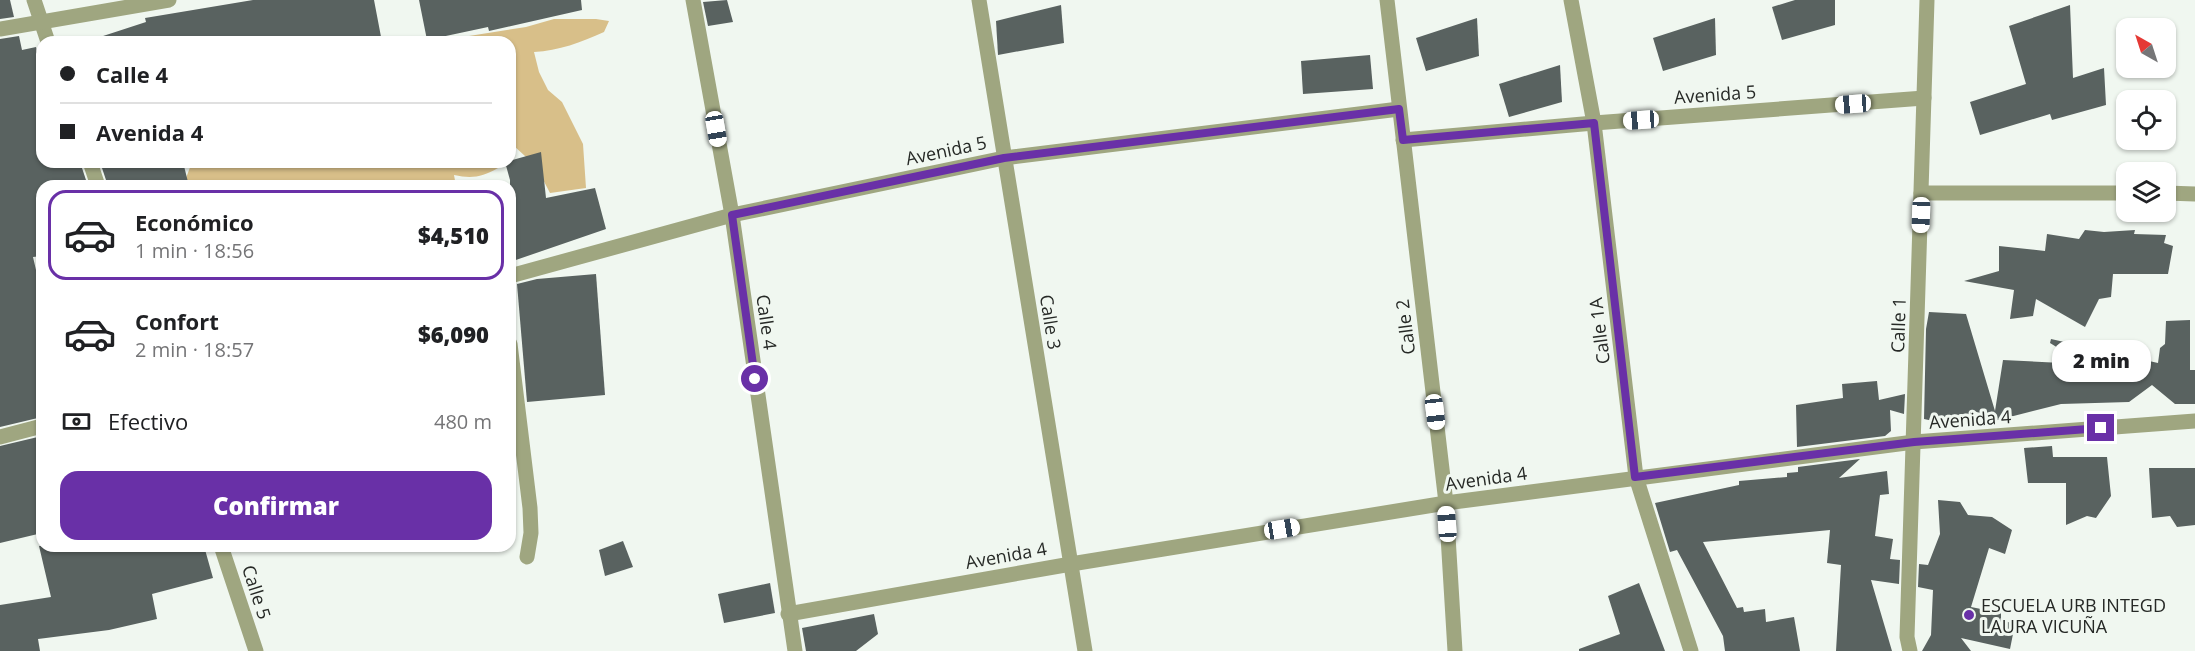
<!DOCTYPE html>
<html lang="es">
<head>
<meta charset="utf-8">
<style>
	:root { --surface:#fff; --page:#f2f2f2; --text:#202124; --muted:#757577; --line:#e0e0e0; --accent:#6930a7 }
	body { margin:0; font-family:"Open Sans",sans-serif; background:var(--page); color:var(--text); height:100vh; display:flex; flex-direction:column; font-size:22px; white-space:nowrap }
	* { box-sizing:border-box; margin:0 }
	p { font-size:20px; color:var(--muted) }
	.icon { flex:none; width:33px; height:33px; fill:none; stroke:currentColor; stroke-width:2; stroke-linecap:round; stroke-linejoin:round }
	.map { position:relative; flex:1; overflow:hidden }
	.panel { position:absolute; left:36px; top:180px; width:480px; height:372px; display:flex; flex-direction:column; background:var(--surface); border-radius:18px; box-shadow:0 2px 4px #0004 }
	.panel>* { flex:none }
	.banner { position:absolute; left:36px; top:36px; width:480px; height:132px; border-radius:18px; box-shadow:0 2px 4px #0004; display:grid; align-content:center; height:132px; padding:0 24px; background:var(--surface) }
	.needle { width:39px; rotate:321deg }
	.fabs { position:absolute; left:2116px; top:18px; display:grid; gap:12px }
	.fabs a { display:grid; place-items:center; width:60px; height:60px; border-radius:12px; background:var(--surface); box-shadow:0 2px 4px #0004; font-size:30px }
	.end { position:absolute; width:27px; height:27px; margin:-14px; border:8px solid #6930a7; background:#fff; box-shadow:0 0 0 3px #fff }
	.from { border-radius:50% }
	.bubble { position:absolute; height:42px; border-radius:18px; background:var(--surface); box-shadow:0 2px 4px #0004; font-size:20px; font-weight:800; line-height:42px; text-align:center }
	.car { position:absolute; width:18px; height:36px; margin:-18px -9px; border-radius:8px; box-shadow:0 0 4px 2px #0007; background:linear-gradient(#fff 24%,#345 0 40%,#fff 0 76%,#345 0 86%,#fff 0) }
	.banner b { display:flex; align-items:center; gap:21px; height:57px; font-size:22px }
	.banner b+b { border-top:2px solid var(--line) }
	.banner i { width:15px; height:15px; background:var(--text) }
	ul { padding:10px 0 0; list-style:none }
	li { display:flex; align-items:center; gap:18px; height:90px; margin:0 12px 9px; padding:0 12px; border:3px solid transparent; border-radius:18px }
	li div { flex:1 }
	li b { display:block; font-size:22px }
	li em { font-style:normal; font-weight:800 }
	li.active { border-color:var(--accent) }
	li>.icon { width:54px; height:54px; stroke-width:1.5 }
	.pay { display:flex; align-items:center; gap:15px; height:66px; padding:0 24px; font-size:22px }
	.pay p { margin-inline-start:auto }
	.primary-button { display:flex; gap:12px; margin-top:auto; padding:12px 24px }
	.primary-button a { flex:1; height:69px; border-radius:18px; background:var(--accent); color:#fff; font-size:24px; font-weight:800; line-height:69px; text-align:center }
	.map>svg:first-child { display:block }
</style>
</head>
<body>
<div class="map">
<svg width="2195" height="651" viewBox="0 0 2195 651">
	<rect width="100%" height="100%" fill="#f0f7f0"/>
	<!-- green -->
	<g fill="#d8bf89">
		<path d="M554,19H596L609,21L604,32C581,42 559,51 534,52L539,72L548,90L562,102L583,144L586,188L550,193L536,166L514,146L510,131V42H451L450,39L526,27Z"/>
		<path d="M192,162H500L498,168C482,177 472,179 454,175L456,186H358V181L333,180L320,186H183Z"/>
	</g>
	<!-- building -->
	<g fill="#596260">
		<polygon points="0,0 10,0 14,17 0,19"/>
		<polygon points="253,0 374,0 382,42 100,42 100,37 146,22 145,18"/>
		<polygon points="419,0 581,0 582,10 489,31 488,27 427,40"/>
		<polygon points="727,0 733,22 708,26 703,2"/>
		<polygon points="1795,0 1835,0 1835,25 1782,40 1772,7"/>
		<polygon points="1061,5 1064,43 998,55 996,21"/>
		<polygon points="2070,5 2073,78 2104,68 2106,105 2052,120 2050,114 1980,135 1970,102 2026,84 2009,26"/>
		<polygon points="1477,18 1479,56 1426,71 1416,38"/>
		<polygon points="1715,18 1716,55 1663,71 1653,38"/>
		<polygon points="19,36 22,50 36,47 42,80 42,162 80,162 88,186 42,186 42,256 33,257 42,296 42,417 0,427 0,39"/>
		<polygon points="1370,55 1373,89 1303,94 1301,61"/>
		<polygon points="1560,65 1562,102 1509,117 1499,84"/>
		<polygon points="541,152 546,198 595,188 606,229 510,262 510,180 505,162"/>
		<polygon points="100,162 183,162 189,186 108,186"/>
		<polygon points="2085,230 2104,232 2135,230 2134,234 2166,235 2164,243 2173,246 2168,274 2113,274 2111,297 2099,299 2085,327 2036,299 2033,316 2010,319 2014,290 1964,281 1999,271 1999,246 2045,251 2047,234 2079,239"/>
		<polygon points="596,274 605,395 527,402 517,284 537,279"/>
		<polygon points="1929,312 1966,314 1995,411 2003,360 2062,363 2081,362 2050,343 2051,339 2158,363 2160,348 2165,344 2166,321 2190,320 2190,370 2195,370 2195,404 2175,404 2152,385 2129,402 2061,404 1994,421 1994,418 1971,410 1971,424 1938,422 1924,419 1926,329"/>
		<polygon points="1877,381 1879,400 1905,394 1904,414 1890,410 1891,431 1885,436 1797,447 1796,405 1843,398 1842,384"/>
		<polygon points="42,436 42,533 0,543 0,446"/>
		<polygon points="2052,446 2053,457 2107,457 2111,496 2096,518 2087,516 2066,525 2066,483 2028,483 2024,448"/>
		<polygon points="1860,459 1839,478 1887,471 1889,494 1880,495 1875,536 1893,539 1890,559 1900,560 1899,584 1871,580 1892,651 1836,651 1841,565 1827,563 1830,530 1703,542 1737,608 1743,607 1744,612 1765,609 1766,622 1794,617 1800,651 1725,651 1723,636 1677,550 1670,552 1655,503 1739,485 1739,481 1787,477 1787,473 1798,472 1798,467"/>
		<polygon points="2149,468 2195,468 2195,525 2177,527 2170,516 2152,518"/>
		<polygon points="1938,500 1960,502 1968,515 1992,517 2012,530 2005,554 1989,548 1971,607 2001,613 2001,620 2015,624 2010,649 1961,638 1971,651 1922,651 1931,635 1933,590 1918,587 1919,564 1928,565 1940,534"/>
		<polygon points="623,541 633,567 605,576 599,550"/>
		<polygon points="39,546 204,546 213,578 152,594 157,619 109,630 38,639 40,651 0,651 0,605 51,597"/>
		<polygon points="770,583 775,613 724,623 718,594"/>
		<polygon points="1639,583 1665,651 1579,651 1579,649 1620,634 1608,596"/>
		<polygon points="874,614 878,634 856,651 806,651 802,628"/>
	</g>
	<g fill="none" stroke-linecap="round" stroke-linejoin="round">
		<!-- minor -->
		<g stroke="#9fa680" stroke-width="15">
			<polyline points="34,0 48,42"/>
			<polyline points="693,0 732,215 795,651"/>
			<polyline points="979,0 1085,651"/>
			<polyline points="1387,0 1446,503 1455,651"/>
			<polyline points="1571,0 1594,123 1636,477 1691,651"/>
			<polyline points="0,29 169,0"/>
			<polyline points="1403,140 1594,123 1924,98"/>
			<polyline points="90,162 98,186"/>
			<polyline points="1921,193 2127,193"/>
			<polyline points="2166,193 2195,194"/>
			<polyline points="510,276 732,215 1004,158 1399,109"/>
			<polyline points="510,344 530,508 531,533 527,557"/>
			<polyline points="0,437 42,426"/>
			<polyline points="221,546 256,651"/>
			<polyline points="788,614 1071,564 1446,503 1914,442 2195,421"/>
		</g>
		<!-- tertiary -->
		<polyline stroke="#9fa680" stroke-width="15" points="1910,651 1907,637 1927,0"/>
	</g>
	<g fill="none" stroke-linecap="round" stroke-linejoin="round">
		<!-- route -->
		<polyline stroke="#6930a7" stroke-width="8" points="755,379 732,215 1004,158 1399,109 1403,140 1594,123 1635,477 1914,442 2101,428"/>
	</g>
	<!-- markers -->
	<circle fill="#6930a7" stroke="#f0f7f0" stroke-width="2" cx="1969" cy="615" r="6"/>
	<g text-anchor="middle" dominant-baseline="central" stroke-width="6" stroke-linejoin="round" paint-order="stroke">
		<!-- street labels -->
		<g font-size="18" fill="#262926" stroke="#f0f7f0">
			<text transform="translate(1715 94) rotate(-4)">Avenida 5</text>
			<text transform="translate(946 150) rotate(-12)">Avenida 5</text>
			<text transform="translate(767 322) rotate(82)">Calle 4</text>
			<text transform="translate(1051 322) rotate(81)">Calle 3</text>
			<text transform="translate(1898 325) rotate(-88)">Calle 1</text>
			<text transform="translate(1405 327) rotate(-97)">Calle 2</text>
			<text transform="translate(1599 331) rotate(-97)">Calle 1A</text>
			<text transform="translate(1970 419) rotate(-4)">Avenida 4</text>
			<text transform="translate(1486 478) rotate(-8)">Avenida 4</text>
			<text transform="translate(1006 555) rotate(-10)">Avenida 4</text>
			<text transform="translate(257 592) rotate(72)">Calle 5</text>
		</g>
		<!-- poi labels -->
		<g font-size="18" fill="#262926" stroke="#f0f7f0" text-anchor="start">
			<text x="1981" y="605">ESCUELA URB INTEGD<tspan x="1981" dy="21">LAURA VICUÑA</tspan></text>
		</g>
	</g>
</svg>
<div class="fabs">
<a><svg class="needle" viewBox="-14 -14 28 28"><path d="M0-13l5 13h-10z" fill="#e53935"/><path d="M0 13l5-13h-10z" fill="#757577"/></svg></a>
<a><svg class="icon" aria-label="locate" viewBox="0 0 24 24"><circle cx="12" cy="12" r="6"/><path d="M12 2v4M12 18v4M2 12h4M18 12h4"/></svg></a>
<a><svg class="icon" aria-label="layers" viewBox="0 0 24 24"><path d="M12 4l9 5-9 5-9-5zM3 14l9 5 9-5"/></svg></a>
</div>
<i class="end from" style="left:755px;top:379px"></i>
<i class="end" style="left:2101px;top:428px"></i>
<div class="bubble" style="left:2052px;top:340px;width:99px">2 min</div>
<i class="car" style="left:1853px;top:104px;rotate:266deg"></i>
<i class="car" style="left:1641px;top:120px;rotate:266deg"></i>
<i class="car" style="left:716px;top:129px;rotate:170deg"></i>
<i class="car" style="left:1921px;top:215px;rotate:182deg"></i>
<i class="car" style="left:1435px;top:412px;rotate:173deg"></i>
<i class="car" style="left:1447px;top:524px;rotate:356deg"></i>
<i class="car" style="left:1282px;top:529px;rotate:81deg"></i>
<div class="banner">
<b><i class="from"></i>Calle 4</b>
<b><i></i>Avenida 4</b>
</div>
<section class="panel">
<ul>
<li class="active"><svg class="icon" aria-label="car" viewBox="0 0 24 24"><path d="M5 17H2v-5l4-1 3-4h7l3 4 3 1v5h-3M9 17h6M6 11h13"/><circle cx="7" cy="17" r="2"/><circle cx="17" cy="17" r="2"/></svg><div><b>Económico</b><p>1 min · 18:56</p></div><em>$4,510</em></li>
<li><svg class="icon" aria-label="car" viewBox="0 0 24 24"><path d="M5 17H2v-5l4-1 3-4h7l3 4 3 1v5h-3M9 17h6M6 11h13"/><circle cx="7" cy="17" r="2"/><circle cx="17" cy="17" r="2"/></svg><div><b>Confort</b><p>2 min · 18:57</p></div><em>$6,090</em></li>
</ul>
<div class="pay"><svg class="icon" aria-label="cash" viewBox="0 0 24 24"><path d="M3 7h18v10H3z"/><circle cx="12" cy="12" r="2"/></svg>Efectivo<p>480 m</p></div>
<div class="primary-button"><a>Confirmar</a></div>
</section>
</div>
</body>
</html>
